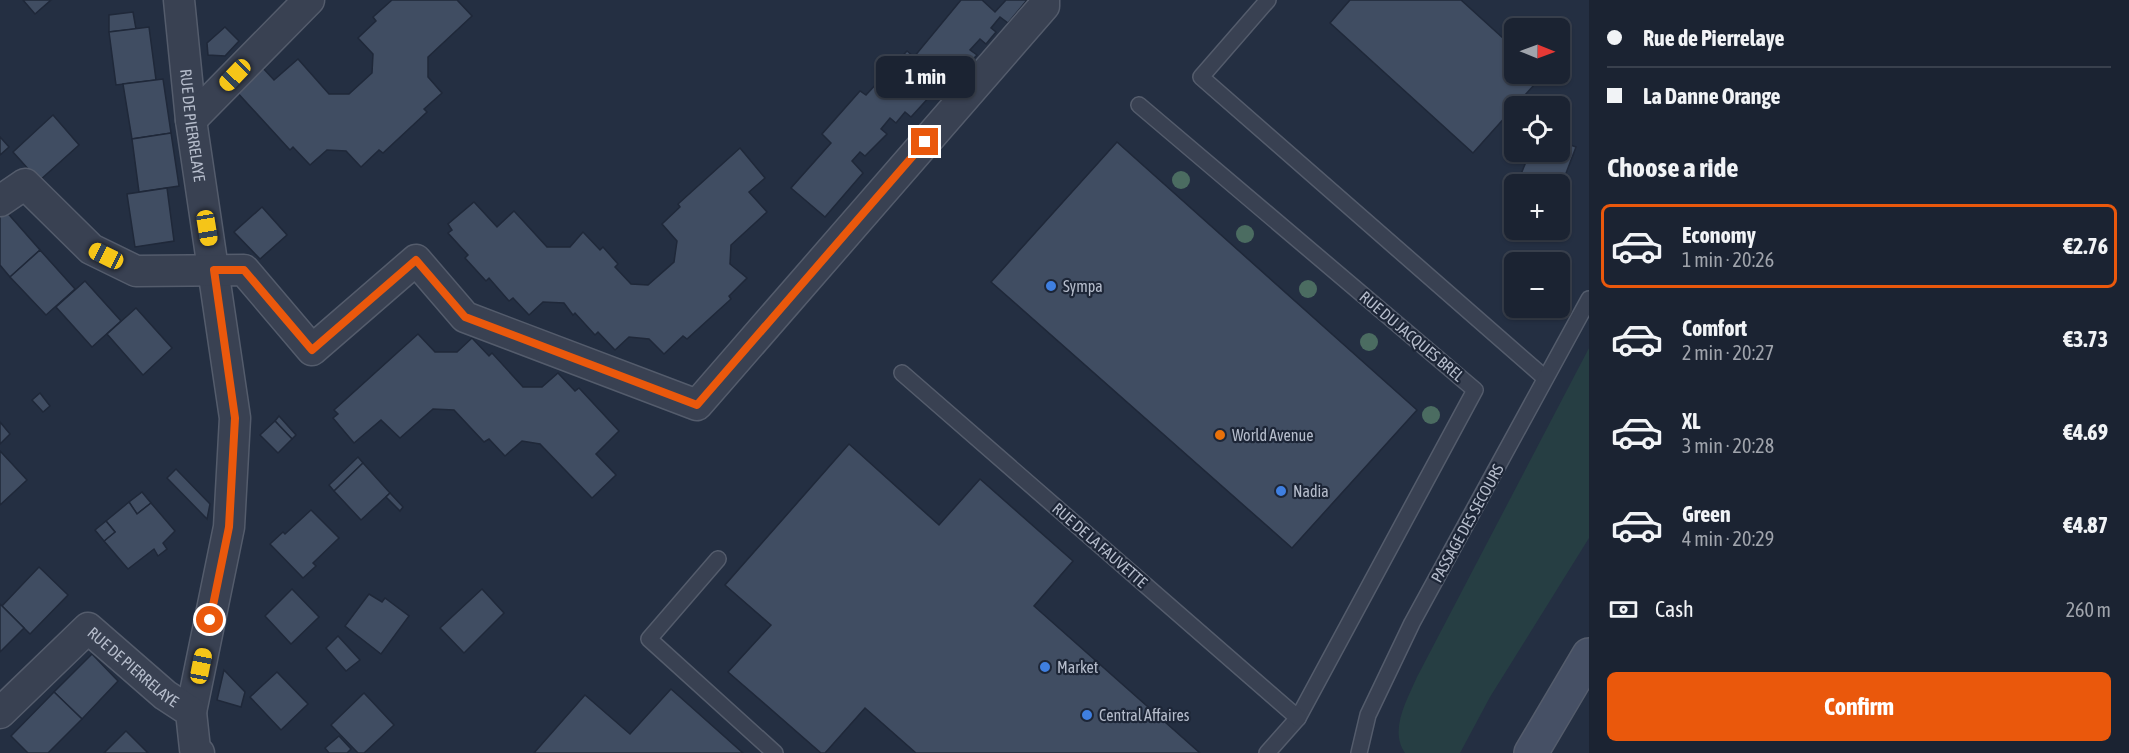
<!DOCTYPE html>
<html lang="en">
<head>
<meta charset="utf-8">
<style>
	:root { --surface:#1b2332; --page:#282f3e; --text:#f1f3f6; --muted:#a0a4ac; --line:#39404d; --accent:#ea580c }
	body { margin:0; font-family:"Asap Condensed",sans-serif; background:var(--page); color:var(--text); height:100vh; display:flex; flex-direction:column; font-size:22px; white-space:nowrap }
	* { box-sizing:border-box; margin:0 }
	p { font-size:20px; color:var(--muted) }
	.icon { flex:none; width:33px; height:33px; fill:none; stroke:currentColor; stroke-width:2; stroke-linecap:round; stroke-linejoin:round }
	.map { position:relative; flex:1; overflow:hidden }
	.side { display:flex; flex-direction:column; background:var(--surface); width:540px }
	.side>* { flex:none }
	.banner { display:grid; align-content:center; height:132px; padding:0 18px; background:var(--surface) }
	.needle { width:39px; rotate:91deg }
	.fabs { position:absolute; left:1504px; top:18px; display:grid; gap:12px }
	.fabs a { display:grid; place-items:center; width:66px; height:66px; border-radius:9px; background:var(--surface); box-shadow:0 2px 4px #0004,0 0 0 2px var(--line); font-size:30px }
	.end { position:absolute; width:27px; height:27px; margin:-14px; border:8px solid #ea580c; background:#fff; box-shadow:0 0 0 3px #fff }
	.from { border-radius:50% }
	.bubble { position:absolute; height:42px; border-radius:9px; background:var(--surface); box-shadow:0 2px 4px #0004,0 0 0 2px var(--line); font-size:20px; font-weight:700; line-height:42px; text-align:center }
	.car { position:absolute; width:18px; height:36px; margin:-18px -9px; border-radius:8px; box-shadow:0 0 4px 2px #0007; background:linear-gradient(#f5c518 24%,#345 0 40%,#f5c518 0 76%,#345 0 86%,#f5c518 0) }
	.banner b { display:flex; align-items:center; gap:21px; height:57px; font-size:22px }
	.banner b+b { border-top:2px solid var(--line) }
	.banner i { width:15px; height:15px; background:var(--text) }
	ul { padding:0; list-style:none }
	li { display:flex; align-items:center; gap:18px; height:84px; margin:0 12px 9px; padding:0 6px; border:3px solid transparent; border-radius:9px }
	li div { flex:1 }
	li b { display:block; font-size:22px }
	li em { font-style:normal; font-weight:700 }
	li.current { border-color:var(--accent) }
	li>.icon { width:54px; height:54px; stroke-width:1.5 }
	h2 { padding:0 18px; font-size:27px; line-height:72px }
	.pay { display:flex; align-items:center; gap:15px; height:66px; padding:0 18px; font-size:22px }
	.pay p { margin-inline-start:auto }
	.action { display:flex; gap:12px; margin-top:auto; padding:12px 18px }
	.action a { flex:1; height:69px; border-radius:9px; background:var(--accent); color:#fff; font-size:24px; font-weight:700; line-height:69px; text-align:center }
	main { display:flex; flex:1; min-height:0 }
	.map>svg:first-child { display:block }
</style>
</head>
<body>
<main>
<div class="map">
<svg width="1589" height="753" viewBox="0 0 1589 753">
	<rect width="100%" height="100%" fill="#242f42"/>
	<!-- green -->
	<path fill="#263e43" d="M1589,348V538L1490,697L1460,753H1405C1389,730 1407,700 1417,677Z"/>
	<!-- building -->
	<g fill="#404d62" stroke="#1f2839" stroke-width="1.5">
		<polygon points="23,0 51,0 35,14"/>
		<polygon points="392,0 457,0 472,16 428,57 428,77 442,93 424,109 427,112 383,153 379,150 361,167 346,151 327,150 310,165 293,147 290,150 235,90 261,66 274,80 298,59 329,94 349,94 372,73 373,54 358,38 376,21 373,17"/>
		<polygon points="961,0 982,0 995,12 1006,0 1027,0 1008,23 1000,17 991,28 996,32 986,44 980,39 970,50 977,55 947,87 935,78 926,89 932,94 911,117 905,112 896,123 890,118 881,129 887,134 865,156 860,152 852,161 863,173 825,217 791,188 831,143 822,134 860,91 866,95 907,51 914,57"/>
		<polygon points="1350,0 1461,0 1515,49 1515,74 1543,75 1473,153 1330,23"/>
		<polygon points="133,12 136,29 109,32 109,15"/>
		<polygon points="149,27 156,80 116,85 109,32"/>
		<polygon points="225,27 239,41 225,56 208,55 207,43"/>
		<polygon points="163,79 171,133 132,139 123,84"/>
		<polygon points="53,115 79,145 39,181 13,152"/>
		<polygon points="171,133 179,186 139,192 132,139"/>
		<polygon points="0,137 9,147 0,155"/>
		<polygon points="1560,141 1576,147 1560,189 1560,184 1517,184 1530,152 1560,152"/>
		<polygon points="1117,142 1417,410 1292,548 991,282"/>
		<polygon points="740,148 765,178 749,192 767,212 731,245 730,264 747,278 729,296 731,299 687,339 683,336 664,354 649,339 629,337 615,350 598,332 595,335 575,313 573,315 564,303 543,302 529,315 513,298 509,301 489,278 486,281 465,258 468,255 448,233 452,230 448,224 474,202 497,227 514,211 547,247 570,247 583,232 600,250 603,247 618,264 615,267 631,284 648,285 674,262 677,241 662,224 680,207 678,204"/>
		<polygon points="167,188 174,241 135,247 127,194"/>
		<polygon points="1515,190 1515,214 1507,211"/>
		<polygon points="262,207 287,235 260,259 234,232"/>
		<polygon points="4,209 40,250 10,277 0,265 0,213"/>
		<polygon points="40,250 75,289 46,315 10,277"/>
		<polygon points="85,281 121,321 92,347 56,307"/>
		<polygon points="136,308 172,348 143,375 107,334"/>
		<polygon points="418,334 435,352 457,352 472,338 489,356 492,353 523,387 542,387 558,373 575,391 579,388 619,431 596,454 616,475 592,498 540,444 522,441 505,456 489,439 484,442 454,410 433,409 400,438 381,420 354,443 333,418 338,414 334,410"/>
		<polygon points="40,393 50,406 43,412 32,400"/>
		<polygon points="279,416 296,435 292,439 275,421"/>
		<polygon points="275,421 292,439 278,453 260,435"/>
		<polygon points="0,422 10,434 0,444"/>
		<polygon points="849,444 939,525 980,479 1073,561 1034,606 1200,753 916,753 865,708 825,753 821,753 728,672 771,625 725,585"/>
		<polygon points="0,451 27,480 0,505"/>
		<polygon points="358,457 363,463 334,491 329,485"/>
		<polygon points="363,463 390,493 361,520 334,491"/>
		<polygon points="176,469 210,504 207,519 167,478"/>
		<polygon points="142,492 151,503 137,514 129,502"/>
		<polygon points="390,493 403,507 400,511 386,497"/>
		<polygon points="129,502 137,514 151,503 175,531 163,543 167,549 158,556 154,549 128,569 104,541 115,532 106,521"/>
		<polygon points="311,510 339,538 313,563 316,566 303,578 270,544 283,532 285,534"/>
		<polygon points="106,521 115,532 104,541 95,530"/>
		<polygon points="39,567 68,595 30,634 2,606"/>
		<polygon points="292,589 319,617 291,644 265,616"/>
		<polygon points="482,589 504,613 464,653 440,628"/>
		<polygon points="369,594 382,602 385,598 409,616 381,654 345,626"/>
		<polygon points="0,604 24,628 0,652"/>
		<polygon points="338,636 360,660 346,671 326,648"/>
		<polygon points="92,654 118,681 82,719 54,692"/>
		<polygon points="224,670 245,692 241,707 217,700"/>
		<polygon points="277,672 308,704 281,730 250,697"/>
		<polygon points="671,689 743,753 534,753 585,695 630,734"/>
		<polygon points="54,692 82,719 48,753 28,753 11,736"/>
		<polygon points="364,693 394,725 364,753 358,753 331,725"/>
		<polygon points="126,731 148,753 104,753"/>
		<polygon points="339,736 351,749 347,753 329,753 325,748"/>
	</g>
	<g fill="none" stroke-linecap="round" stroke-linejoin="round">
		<!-- service casing -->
		<g stroke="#545c6c" stroke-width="18">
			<g id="service">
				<polyline points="1268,0 1201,77 1545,378"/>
				<polyline points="1139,105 1475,390 1298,718 1267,753"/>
				<polyline points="902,373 1298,718"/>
				<polyline points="718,559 649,639 775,753"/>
				<polyline points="1359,753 1368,715 1412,623 1589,299"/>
			</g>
		</g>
		<!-- minor casing -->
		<g stroke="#545c6c" stroke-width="33">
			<g id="minor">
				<path id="s1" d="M179,0L191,120L235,418L229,527L191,712"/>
				<polyline points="191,120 309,0"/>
				<polyline points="0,201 25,184 91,249 136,271 244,270 312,350 416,260 465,317 697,405 1044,6 1044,0"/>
				<path id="s2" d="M0,713L88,628L165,695L191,712L195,749L199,753"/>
			</g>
		</g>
		<!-- secondary casing -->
		<g stroke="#545c6c" stroke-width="36">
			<polyline id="secondary" points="1531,753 1589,655"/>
		</g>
		<!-- service -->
		<use href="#service" stroke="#394152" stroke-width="15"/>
		<!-- minor -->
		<use href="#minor" stroke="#394152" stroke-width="30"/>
		<!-- secondary -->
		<use href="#secondary" stroke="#465065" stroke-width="33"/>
	</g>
	<!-- trees -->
	<g fill="#4b6c61">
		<circle cx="1181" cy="180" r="9"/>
		<circle cx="1245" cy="234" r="9"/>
		<circle cx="1308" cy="289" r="9"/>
		<circle cx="1369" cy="342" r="9"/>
		<circle cx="1431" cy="415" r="9"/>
	</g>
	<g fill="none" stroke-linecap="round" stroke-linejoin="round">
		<!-- route -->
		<polyline stroke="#ea580c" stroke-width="8" points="210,620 229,527 235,418 214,270 244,270 312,350 416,260 465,317 697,405 925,142"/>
	</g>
	<!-- markers -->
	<g fill="#3f7fe0" stroke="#1d2637" stroke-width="2">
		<circle cx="1051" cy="286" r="6"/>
		<circle cx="1281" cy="491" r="6"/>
		<circle cx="1045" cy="667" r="6"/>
		<circle cx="1087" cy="715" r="6"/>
	</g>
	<circle fill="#e8710a" stroke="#1d2637" stroke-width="2" cx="1220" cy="435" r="6"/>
	<g text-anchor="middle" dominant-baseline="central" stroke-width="4.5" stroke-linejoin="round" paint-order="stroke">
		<!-- street labels -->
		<g font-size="16" fill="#b6bdcc" stroke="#1d2637">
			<text stroke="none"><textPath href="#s1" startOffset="126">RUE DE PIERRELAYE</textPath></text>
			<text transform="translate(1412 336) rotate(40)">RUE DU JACQUES BREL</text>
			<text transform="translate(1467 523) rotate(-61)">PASSAGE DES SECOURS</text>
			<text transform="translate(1100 545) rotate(41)">RUE DE LA FAUVETTE</text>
			<text stroke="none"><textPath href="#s2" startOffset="182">RUE DE PIERRELAYE</textPath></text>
		</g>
		<!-- poi labels -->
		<g font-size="16" fill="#b6bdcc" stroke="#1d2637" text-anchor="start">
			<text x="1063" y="286">Sympa</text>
			<text x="1232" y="435">World Avenue</text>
			<text x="1293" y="491">Nadia</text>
			<text x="1057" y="667">Market</text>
			<text x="1099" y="715">Central Affaires</text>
		</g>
	</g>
</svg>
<div class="fabs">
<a><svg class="needle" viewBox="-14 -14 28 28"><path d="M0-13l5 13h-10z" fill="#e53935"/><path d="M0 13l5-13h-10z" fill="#a0a4ac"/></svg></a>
<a><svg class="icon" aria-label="locate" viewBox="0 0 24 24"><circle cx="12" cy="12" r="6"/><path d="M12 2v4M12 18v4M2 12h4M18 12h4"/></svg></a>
<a>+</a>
<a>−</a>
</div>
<i class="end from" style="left:210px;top:620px"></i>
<i class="end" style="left:925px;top:142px"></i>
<div class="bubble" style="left:876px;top:56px;width:99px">1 min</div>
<i class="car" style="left:235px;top:75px;rotate:224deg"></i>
<i class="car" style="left:207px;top:228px;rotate:171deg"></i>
<i class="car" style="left:106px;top:256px;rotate:296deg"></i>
<i class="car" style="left:201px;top:666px;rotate:11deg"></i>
</div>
<section class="side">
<div class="banner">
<b><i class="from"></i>Rue de Pierrelaye</b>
<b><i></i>La Danne Orange</b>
</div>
<h2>Choose a ride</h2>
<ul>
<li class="current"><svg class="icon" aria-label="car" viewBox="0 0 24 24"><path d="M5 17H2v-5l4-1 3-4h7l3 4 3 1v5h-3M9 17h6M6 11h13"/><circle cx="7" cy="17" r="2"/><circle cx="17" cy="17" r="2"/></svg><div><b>Economy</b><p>1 min · 20:26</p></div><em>€2.76</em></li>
<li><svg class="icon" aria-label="car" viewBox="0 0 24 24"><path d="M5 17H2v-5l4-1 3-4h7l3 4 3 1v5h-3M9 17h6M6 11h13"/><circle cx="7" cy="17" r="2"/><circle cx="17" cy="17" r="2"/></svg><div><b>Comfort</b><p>2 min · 20:27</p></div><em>€3.73</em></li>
<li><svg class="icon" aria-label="car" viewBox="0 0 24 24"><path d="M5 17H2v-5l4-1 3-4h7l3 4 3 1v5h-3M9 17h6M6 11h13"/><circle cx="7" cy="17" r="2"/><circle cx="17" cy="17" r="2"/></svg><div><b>XL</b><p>3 min · 20:28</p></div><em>€4.69</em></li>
<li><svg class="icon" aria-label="car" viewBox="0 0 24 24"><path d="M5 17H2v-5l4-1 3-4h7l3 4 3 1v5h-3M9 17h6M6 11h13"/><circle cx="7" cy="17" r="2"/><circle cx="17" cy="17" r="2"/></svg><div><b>Green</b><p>4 min · 20:29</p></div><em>€4.87</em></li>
</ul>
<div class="pay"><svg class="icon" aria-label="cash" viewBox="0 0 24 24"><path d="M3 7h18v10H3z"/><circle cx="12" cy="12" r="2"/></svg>Cash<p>260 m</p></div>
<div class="action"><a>Confirm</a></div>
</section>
</main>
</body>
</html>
